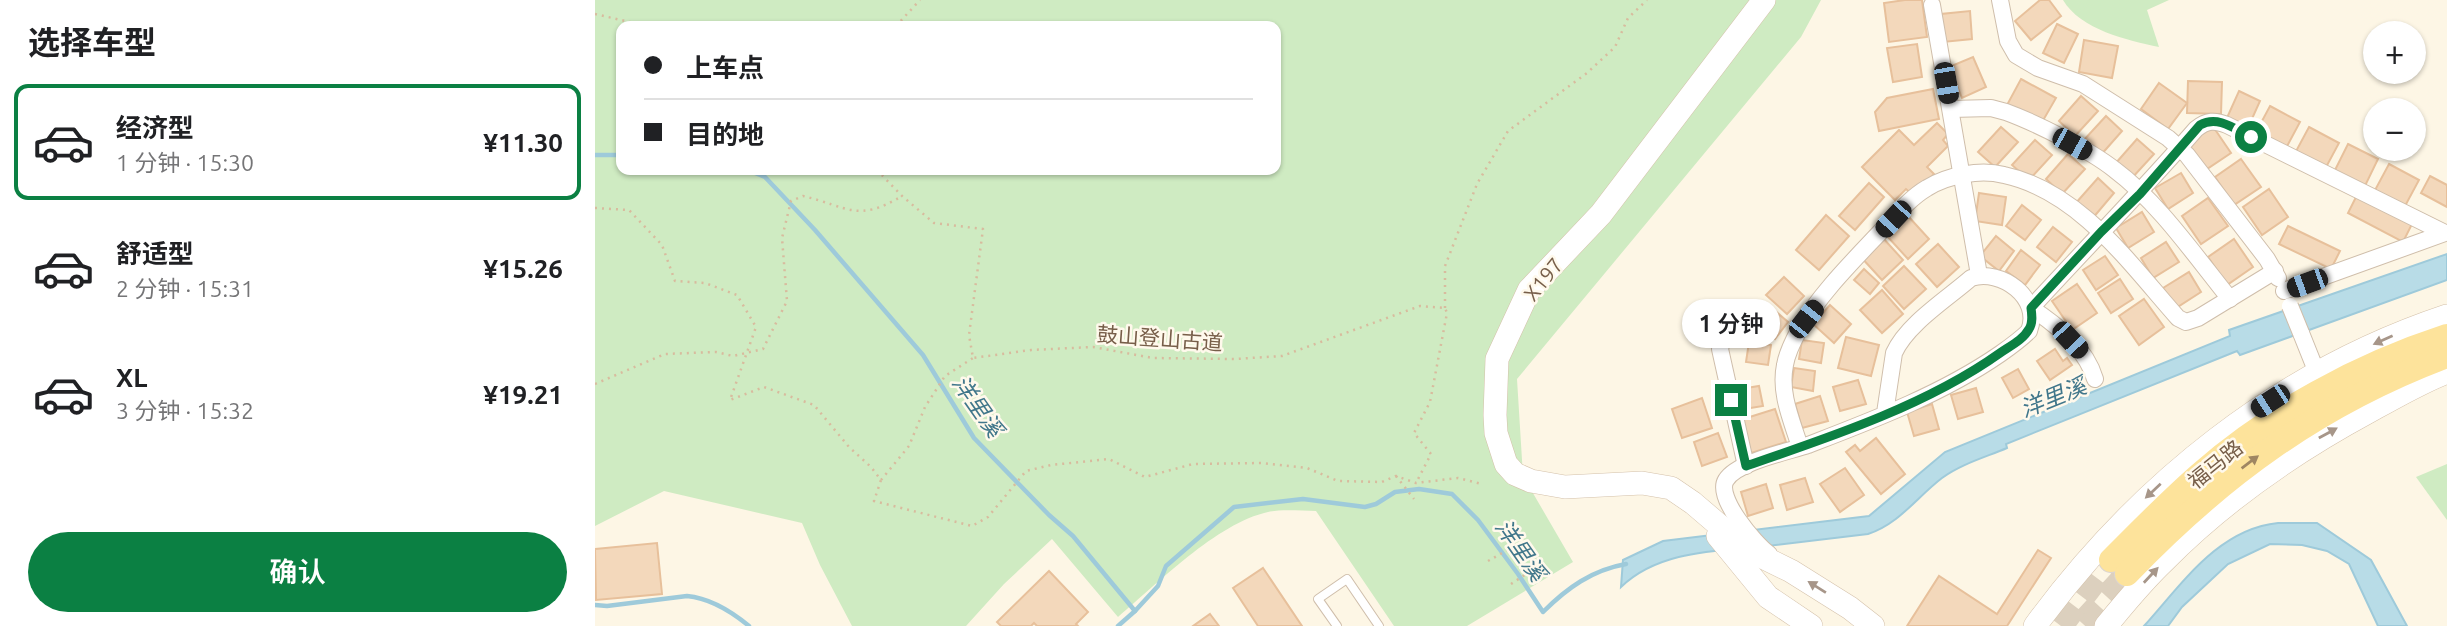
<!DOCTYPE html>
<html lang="zh">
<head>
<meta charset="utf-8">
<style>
	:root { --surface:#fff; --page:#f2f2f2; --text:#202124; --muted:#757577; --line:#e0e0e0; --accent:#0b8043 }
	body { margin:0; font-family:Ubuntu,"Noto Sans SC",sans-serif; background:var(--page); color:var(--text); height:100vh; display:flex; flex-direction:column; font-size:26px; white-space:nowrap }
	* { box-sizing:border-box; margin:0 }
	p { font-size:23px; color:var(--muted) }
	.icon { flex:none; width:38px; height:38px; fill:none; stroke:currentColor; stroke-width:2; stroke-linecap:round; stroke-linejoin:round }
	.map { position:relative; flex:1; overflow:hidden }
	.drawer { display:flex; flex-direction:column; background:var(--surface); width:595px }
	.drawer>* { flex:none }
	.guide { position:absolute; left:21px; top:21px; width:665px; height:154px; border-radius:14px; box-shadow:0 2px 5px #0004; display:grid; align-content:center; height:154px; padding:0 28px; background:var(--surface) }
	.controls { position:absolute; left:1768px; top:21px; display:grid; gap:14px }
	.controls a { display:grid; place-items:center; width:63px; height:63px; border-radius:50%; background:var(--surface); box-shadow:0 2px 5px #0004; font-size:35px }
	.end { position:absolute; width:32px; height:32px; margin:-16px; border:9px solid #0b8043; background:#fff; box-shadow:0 0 0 4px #fff }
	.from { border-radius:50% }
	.bubble { position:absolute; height:49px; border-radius:24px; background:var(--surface); box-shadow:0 2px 5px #0004; font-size:23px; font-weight:600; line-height:49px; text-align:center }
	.car { position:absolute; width:21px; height:42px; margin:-21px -10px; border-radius:9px; box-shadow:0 0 5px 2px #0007; background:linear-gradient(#222 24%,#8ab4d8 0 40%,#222 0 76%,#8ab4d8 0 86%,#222 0) }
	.guide b { display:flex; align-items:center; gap:24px; height:66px; font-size:26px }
	.guide b+b { border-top:2px solid var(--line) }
	.guide i { width:18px; height:18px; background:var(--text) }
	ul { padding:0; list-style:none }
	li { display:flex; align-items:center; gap:21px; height:116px; margin:0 14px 10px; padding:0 14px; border:4px solid transparent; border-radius:14px }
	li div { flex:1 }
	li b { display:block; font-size:26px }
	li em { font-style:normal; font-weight:600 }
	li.active { border-color:var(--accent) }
	li>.icon { width:63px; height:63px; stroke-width:1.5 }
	h2 { padding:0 28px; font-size:32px; line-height:84px }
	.cta { display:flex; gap:14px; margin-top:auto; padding:14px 28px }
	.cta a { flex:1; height:80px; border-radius:42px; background:var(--accent); color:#fff; font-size:28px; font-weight:600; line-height:80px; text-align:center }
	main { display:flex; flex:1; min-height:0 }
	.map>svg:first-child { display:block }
</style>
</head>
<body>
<main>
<section class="drawer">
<h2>选择车型</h2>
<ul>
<li class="active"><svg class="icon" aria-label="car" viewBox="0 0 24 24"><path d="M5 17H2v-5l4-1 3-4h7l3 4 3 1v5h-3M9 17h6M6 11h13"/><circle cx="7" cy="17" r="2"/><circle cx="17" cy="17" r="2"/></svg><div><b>经济型</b><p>1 分钟 · 15:30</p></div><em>¥11.30</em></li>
<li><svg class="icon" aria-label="car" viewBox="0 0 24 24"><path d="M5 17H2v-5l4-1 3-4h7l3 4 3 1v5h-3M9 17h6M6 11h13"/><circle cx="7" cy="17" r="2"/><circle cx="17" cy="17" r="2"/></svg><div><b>舒适型</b><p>2 分钟 · 15:31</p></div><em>¥15.26</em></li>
<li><svg class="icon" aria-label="car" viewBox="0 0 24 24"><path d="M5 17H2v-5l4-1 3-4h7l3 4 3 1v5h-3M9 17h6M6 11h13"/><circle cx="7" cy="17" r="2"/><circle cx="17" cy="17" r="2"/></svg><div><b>XL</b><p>3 分钟 · 15:32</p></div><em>¥19.21</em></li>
</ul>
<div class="cta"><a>确认</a></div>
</section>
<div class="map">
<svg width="1852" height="626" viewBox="0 0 1852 626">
	<rect width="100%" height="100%" fill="#fdf6e5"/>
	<!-- green -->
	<g fill="#cfebc2" fill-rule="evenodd">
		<path d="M0,0H1226L1206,37L922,379L928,476L978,562L872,626H799L721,511C706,511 687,509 673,512C622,523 562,584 523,617L457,539L409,584L371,626H257L225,565L207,523L69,491L0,526ZM26,26H681V170H26Z"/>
		<path d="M1468,0H1574L1552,10L1564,47C1532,40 1486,30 1468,0Z"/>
		<polygon points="1852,464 1852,520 1821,477"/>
	</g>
	<!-- water -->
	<g fill="#b8dce7" stroke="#9ecada" stroke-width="2">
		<path d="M1852,254V280L1645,355L1642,351L1411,444L1412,448C1391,457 1366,464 1347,478C1322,497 1304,524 1273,534C1240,538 1206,542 1172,546C1123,551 1064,550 1026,587L1028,560L1068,541L1274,516L1350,452L1635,336L1634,330Z"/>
		<path d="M1683,523H1722L1776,560L1812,626H1783L1754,564L1732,551L1707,545L1675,544L1633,564L1587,607L1573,626H1549C1587,584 1623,529 1683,523Z"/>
	</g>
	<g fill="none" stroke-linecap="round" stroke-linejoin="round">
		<!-- stream -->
		<g stroke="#9ecada" stroke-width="4.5">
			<polyline points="0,155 26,155"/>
			<path d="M153,170L170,177L220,230L328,355L379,438L454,515L478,536L540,611L563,586L571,566L639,507L708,499L770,507L781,504L800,492L824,489L857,494L883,520L923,574L948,612C972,588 997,570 1031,564"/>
			<path d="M0,605L12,606L92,596C114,598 137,612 154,626"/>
			<polyline points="523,626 540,611"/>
		</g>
	</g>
	<!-- building -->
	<g fill="#f3d8bb" stroke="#e7c09b" stroke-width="2">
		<polygon points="1310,0 1327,0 1332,37 1294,42 1289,3"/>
		<polygon points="1445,0 1454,0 1466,16 1436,40 1420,21"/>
		<polygon points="1375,11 1377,39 1348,42 1346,14"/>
		<polygon points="1462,24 1483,34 1469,63 1448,53"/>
		<polygon points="1489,40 1523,46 1517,78 1484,72"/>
		<polygon points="1322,44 1327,77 1298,82 1292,48"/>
		<polygon points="1378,57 1391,87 1367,98 1354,67"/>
		<polygon points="1426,79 1461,98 1446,124 1412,105"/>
		<polygon points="1593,81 1627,82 1626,114 1592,113"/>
		<polygon points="1564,83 1592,103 1573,129 1546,109"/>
		<polygon points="1338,89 1344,119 1284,131 1280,112 1292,98"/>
		<polygon points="1644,91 1665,101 1652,130 1631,120"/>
		<polygon points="1486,96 1503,111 1480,136 1464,121"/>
		<polygon points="1675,106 1705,122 1690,150 1660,134"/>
		<polygon points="1511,116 1527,131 1505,156 1488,141"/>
		<polygon points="1342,123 1353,134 1348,140 1353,146 1332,167 1339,174 1318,195 1311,189 1300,200 1267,167 1304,130 1319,145"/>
		<polygon points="1617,125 1636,153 1609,171 1590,143"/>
		<polygon points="1406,127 1423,142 1400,167 1383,152"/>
		<polygon points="1714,127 1744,143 1729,171 1699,155"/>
		<polygon points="1542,139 1559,154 1536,179 1520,164"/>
		<polygon points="1440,140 1457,155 1434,180 1417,165"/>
		<polygon points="1753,144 1783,159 1769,188 1739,172"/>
		<polygon points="1473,154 1490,169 1467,194 1451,179"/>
		<polygon points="1646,159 1666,187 1639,205 1620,177"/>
		<polygon points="1794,164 1824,180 1809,208 1779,192"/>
		<polygon points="1586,173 1598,193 1573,209 1560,188"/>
		<polygon points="1835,176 1852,185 1852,207 1826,193"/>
		<polygon points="1503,178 1519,193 1497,219 1480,204"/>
		<polygon points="1274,183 1289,197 1260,230 1244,216"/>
		<polygon points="1674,189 1693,217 1667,235 1648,207"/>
		<polygon points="1384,193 1411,197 1407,225 1380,221"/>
		<polygon points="1762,195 1817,224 1808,242 1753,213"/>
		<polygon points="1613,198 1633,226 1606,244 1587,216"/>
		<polygon points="1427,205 1446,220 1430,240 1411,226"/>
		<polygon points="1547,212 1559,232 1533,248 1521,228"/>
		<polygon points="1231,215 1254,236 1224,270 1201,250"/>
		<polygon points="1313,216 1334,239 1313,259 1292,236"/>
		<polygon points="1693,226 1745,251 1736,269 1684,244"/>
		<polygon points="1458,227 1477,242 1461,262 1442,247"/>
		<polygon points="1401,236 1419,251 1404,271 1385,256"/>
		<polygon points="1287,237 1308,260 1287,280 1265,256"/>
		<polygon points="1639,239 1658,267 1632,285 1613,257"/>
		<polygon points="1571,242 1584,262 1558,278 1546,258"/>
		<polygon points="1343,244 1364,267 1342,287 1321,264"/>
		<polygon points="1426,250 1445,265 1430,285 1411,271"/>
		<polygon points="1510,256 1523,275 1501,290 1488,270"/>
		<polygon points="1309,266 1331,289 1309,309 1288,286"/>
		<polygon points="1269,269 1284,283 1275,294 1259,280"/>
		<polygon points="1594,272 1606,292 1581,308 1568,288"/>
		<polygon points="1189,277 1209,296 1192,314 1171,295"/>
		<polygon points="1525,279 1538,299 1516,313 1503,293"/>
		<polygon points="1482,284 1502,313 1477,330 1457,301"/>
		<polygon points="1287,290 1308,314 1287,333 1265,310"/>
		<polygon points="1549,299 1569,327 1544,345 1524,316"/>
		<polygon points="1171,303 1193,322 1180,339 1157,320"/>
		<polygon points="1235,305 1256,324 1239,343 1218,324"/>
		<polygon points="1251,337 1284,345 1276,376 1243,368"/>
		<polygon points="1207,340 1229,343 1226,363 1204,359"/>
		<polygon points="1154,342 1176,345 1173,365 1151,362"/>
		<polygon points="1460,349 1468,361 1472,358 1477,365 1455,380 1442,361"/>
		<polygon points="1199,368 1220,371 1218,391 1196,387"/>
		<polygon points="1423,369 1434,389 1418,398 1407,378"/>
		<polygon points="1263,380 1271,404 1245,411 1238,387"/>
		<polygon points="1164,386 1168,406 1143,410 1139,390"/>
		<polygon points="1381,388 1388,412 1363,419 1356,395"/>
		<polygon points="1225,396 1233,421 1207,428 1200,404"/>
		<polygon points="1107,398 1117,428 1087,438 1077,409"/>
		<polygon points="1337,404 1344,429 1319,436 1312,412"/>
		<polygon points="1180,409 1191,442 1153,454 1142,421"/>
		<polygon points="1123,433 1132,457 1107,466 1099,442"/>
		<polygon points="1281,438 1310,474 1286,494 1251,452 1260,445 1265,451"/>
		<polygon points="1250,468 1269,495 1245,512 1225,484"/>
		<polygon points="1210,478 1218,502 1192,510 1185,485"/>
		<polygon points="1171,484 1178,508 1153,516 1146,492"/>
		<polygon points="62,543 67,594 1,600 0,549"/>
		<polygon points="1443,550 1456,558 1412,626 1312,626 1344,576 1402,614"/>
		<polygon points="668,568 707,626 663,626 638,588"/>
		<polygon points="454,571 493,612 481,624 483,626 442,626 439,623 436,626 406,626 402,622"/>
		<polygon points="615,614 624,626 598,626"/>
	</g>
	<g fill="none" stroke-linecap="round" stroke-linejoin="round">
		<!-- primary-tunnel -->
		<g stroke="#dcd0be" stroke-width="24" stroke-dasharray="24 12" stroke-linecap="butt">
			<polyline points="1487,623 1532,574"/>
			<polyline points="1466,626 1516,560"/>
		</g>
		<!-- service casing -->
		<g stroke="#cfbeab" stroke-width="10">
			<polyline id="service" points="742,626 723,599 752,579 784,626"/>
		</g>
		<!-- minor casing -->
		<g stroke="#cfbeab" stroke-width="18">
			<g id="minor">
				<polyline points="1405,0 1413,41 1421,55 1443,68 1488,84 1573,138 1592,155 1672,259 1683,278"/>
				<polyline points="1337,5 1384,275"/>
				<path d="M1356,109L1396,108L1411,112C1441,123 1495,150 1520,170C1563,202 1601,257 1635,299"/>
				<polyline points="1136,325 1128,338 1125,349 1151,466"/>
				<polyline points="1706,333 1722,373"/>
				<path d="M1500,379C1491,348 1462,325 1436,308C1491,248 1548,190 1601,129C1612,120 1620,120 1632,125L1850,233L1689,291"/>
				<path d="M1205,447C1197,421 1184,393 1190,365C1192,353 1198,341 1204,330C1224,294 1261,258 1289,228C1302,214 1315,198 1332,188C1353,175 1385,169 1409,175C1484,191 1535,264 1583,318L1591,322L1603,318L1680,271"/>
				<path d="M1174,554C1160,544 1120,497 1131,480C1142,462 1192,452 1213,445C1278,420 1347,394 1405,354C1415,347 1425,340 1434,331C1447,298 1406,268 1376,278C1352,299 1312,324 1299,353L1290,413"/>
			</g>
		</g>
		<!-- secondary casing -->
		<g stroke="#d4c1aa" stroke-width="24">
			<g id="secondary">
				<polyline points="1169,0 1006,214 934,290 902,359 900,415 901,433 911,464 920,474 936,481 970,487 1047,483 1076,488 1098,503 1153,550 1196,571 1255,608 1278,626"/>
				<polyline points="1123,536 1173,597 1216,626"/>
				<path d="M1440,626C1544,484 1684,372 1852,316"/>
				<path d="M1511,626C1529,604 1547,582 1568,562C1629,500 1699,452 1775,411C1800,397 1826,382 1852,372"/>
			</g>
		</g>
		<!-- primary casing -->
		<g stroke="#dcd5d0" stroke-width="26">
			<g id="primary">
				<path d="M1516,560C1545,531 1574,501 1605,474C1676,412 1763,365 1852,336"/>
				<path d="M1532,574C1626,476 1724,404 1852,356"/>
			</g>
		</g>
		<!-- path -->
		<g stroke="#d8bb9e" stroke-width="2.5" stroke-dasharray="2 5" stroke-linecap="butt">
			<polyline points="0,14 52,26"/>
			<polyline points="301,26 325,0"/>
			<polyline points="282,170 307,196 339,223 388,229 374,335 378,358 436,350 498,347 558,358 640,359 687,356 825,306 850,308 852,313 835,402 819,433 836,454 821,483"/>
			<polyline points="0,208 34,210 67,245 80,281 110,283 142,295 161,327 135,400 169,387 219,405 254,447 276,467 286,480 279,501 377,526 393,517 431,471 456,465 514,459 550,477 598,464 666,463 712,468 743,481 787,482 801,476 821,483 863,478 887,484"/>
			<polyline points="850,308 850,266 882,184 913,131 992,73 1020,47 1033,18 1052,0"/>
			<path d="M0,384L70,354L121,352L138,356L168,349L192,301L187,238L196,201L208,196C254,207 262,223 307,196"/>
			<polyline points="801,476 819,499"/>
			<polyline points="286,480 314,446 330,407 350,376 378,358"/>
			<polyline points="893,561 923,544"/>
			<polyline points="916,584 940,568"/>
		</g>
		<!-- service -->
		<use href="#service" stroke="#fff" stroke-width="8"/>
		<!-- minor -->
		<use href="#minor" stroke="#fff" stroke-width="16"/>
		<!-- secondary -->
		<use href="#secondary" stroke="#fff" stroke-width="23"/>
		<!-- primary -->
		<use href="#primary" stroke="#fde39b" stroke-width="24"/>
		<!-- minor-bridge casing -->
		<g stroke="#cfbeab" stroke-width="18" stroke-linecap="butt">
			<polyline id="minor-bridge" points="1695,306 1706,333"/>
		</g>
		<!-- minor-bridge -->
		<use href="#minor-bridge" stroke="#fff" stroke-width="16"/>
	</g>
	<!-- one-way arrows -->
	<defs><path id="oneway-solid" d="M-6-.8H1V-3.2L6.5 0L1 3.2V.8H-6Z" transform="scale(1.75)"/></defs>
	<g fill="#a79689">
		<use href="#oneway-solid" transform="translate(1788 340) rotate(156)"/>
		<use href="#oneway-solid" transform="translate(1733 433) rotate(-29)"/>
		<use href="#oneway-solid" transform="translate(1558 491) rotate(137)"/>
		<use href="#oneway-solid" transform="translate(1556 575) rotate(-47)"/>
		<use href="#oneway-solid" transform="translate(1222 587) rotate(-148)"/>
	</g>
	<use fill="#9f8662" href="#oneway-solid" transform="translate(1655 462) rotate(-37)"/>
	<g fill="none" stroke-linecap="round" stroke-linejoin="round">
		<!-- route -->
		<path stroke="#0b8043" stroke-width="9" d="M1136,400L1151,466C1236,437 1332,405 1405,353C1415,346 1428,340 1434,329C1438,323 1437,315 1436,308L1506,232L1545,194L1605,125C1623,115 1640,129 1656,137"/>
	</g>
	<g text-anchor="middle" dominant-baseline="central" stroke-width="5" stroke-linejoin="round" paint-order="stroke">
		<!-- street labels -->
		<g font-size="21" fill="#775e49" stroke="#fff9ec">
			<text transform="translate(948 279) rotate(-51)">X197</text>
			<text transform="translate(565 338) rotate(4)">鼓山登山古道</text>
			<text transform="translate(1620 464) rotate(-39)">福马路</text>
		</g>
		<!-- water labels -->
		<g font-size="23" font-style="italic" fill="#41778b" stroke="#fff9ec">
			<text transform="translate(1458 397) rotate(-22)">洋里溪</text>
			<text transform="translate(383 406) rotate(55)">洋里溪</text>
			<text transform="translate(926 550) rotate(55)">洋里溪</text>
		</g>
	</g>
</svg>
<div class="controls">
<a>+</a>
<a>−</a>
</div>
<i class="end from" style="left:1656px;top:137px"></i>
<i class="end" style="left:1136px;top:400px"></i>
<div class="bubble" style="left:1087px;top:299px;width:98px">1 分钟</div>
<i class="car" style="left:1351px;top:83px;rotate:170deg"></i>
<i class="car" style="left:1477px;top:144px;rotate:119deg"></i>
<i class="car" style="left:1298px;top:219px;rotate:223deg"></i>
<i class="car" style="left:1712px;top:283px;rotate:250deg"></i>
<i class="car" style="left:1211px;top:319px;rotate:38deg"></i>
<i class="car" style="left:1475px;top:340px;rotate:137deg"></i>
<i class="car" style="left:1675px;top:401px;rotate:237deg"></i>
<div class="guide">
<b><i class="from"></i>上车点</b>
<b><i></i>目的地</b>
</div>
</div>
</main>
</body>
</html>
